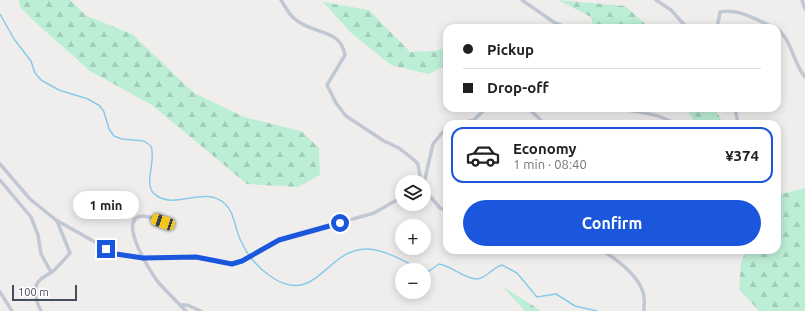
<!DOCTYPE html>
<html lang="en">
<head>
<meta charset="utf-8">
<style>
	:root { --surface:#fff; --page:#f6f6f6; --text:#202124; --muted:#757577; --line:#e0e0e0; --accent:#1b57dd }
	body { margin:0; font-family:Ubuntu,sans-serif; background:var(--page); color:var(--text); height:100vh; display:flex; flex-direction:column; font-size:15px; white-space:nowrap }
	* { box-sizing:border-box; margin:0 }
	p { font-size:13px; color:var(--muted) }
	.icon { flex:none; width:22px; height:22px; fill:none; stroke:currentColor; stroke-width:2; stroke-linecap:round; stroke-linejoin:round }
	.map { position:relative; flex:1; overflow:hidden }
	.sheet { position:absolute; left:443px; top:120px; width:338px; height:134px; display:flex; flex-direction:column; background:var(--surface); border-radius:12px; box-shadow:0 2px 10px #0003 }
	.sheet>* { flex:none }
	.guide { position:absolute; left:443px; top:24px; width:338px; height:88px; border-radius:12px; box-shadow:0 2px 10px #0003; display:grid; align-content:center; height:88px; padding:0 20px; background:var(--surface) }
	.fabs { position:absolute; left:395px; top:175px; display:grid; gap:8px }
	.fabs a { display:grid; place-items:center; width:36px; height:36px; border-radius:50%; background:var(--surface); box-shadow:0 2px 10px #0003; font-size:20px }
	.scale { position:absolute; left:12px; bottom:10px; width:65px; box-sizing:border-box; padding-left:4px; border:2px solid #464e5b; border-top:0; font-size:11px; line-height:14px; white-space:nowrap; color:#464e5b; -webkit-text-stroke:3px #fff; paint-order:stroke }
	.end { position:absolute; width:18px; height:18px; margin:-9px; border:5px solid #1b57dd; background:#fff; box-shadow:0 0 0 2px #fff }
	.from { border-radius:50% }
	.bubble { position:absolute; height:28px; border-radius:14px; background:var(--surface); box-shadow:0 2px 10px #0003; font-size:13px; font-weight:700; line-height:28px; text-align:center }
	.car { position:absolute; width:12px; height:24px; margin:-12px -6px; border-radius:5px; box-shadow:0 0 3px 1px #0007; background:linear-gradient(#f5c518 24%,#345 0 40%,#f5c518 0 76%,#345 0 86%,#f5c518 0) }
	.guide b { display:flex; align-items:center; gap:14px; height:38px; font-size:15px }
	.guide b+b { border-top:1px solid var(--line) }
	.guide i { width:10px; height:10px; background:var(--text) }
	ul { padding:7px 0 0; list-style:none }
	li { display:flex; align-items:center; gap:12px; height:56px; margin:0 8px 6px; padding:0 12px; border:2px solid transparent; border-radius:12px }
	li div { flex:1 }
	li b { display:block; font-size:15px }
	li em { font-style:normal; font-weight:700 }
	li.current { border-color:var(--accent) }
	li>.icon { width:36px; height:36px; stroke-width:1.5 }
	.cta { display:flex; gap:8px; margin-top:auto; padding:8px 20px }
	.cta a { flex:1; height:46px; border-radius:24px; background:var(--accent); color:#fff; font-size:16px; font-weight:700; line-height:46px; text-align:center }
	.map>svg:first-child { display:block }
</style>
</head>
<body>
<div class="map">
<svg width="805" height="311" viewBox="0 0 805 311">
	<defs>
		<pattern id="forest-firs" width="22" height="20" patternUnits="userSpaceOnUse"><rect width="22" height="20" fill="#bbeed5"/><path d="M5 1l3.5 6h-7zM16 11l3.5 6h-7z" fill="#a2ceb9"/></pattern>
	</defs>
	<rect width="100%" height="100%" fill="#f0eeed"/>
	<!-- forest -->
	<g fill="url(#forest-firs)">
		<polygon points="18,0 70,0 87,16 132,34 194,93 244,117 301,131 319,148 320,175 298,187 247,184 152,105 90,71 34,21 21,8"/>
		<polygon points="558,0 625,6 650,28 594,28 591,17"/>
		<polygon points="323,2 369,10 410,52 435,51 447,47 447,65 428,74 391,65 350,32"/>
		<polygon points="687,108 714,108 724,124 695,124"/>
		<polygon points="805,188 805,311 759,311 739,289 741,263 746,250 777,250 777,195"/>
		<polygon points="502,286 541,311 525,311"/>
	</g>
	<g fill="none" stroke-linecap="round" stroke-linejoin="round">
		<!-- stream -->
		<g stroke="#89caeb" stroke-width="1.5">
			<path d="M0,14L14,39L31,61L35,73L41,80L59,90L88,99L100,106L104,112L109,129L114,136L122,139L144,141L151,146C157,162 141,187 157,196C177,209 204,186 224,203C234,211 235,228 240,239C246,253 257,267 270,276C316,308 326,249 366,249C385,249 405,262 422,270"/>
			<path d="M424,271H429L439,264C452,266 464,279 477,279C485,279 492,268 502,265L517,273L537,297L556,294L575,306L597,311"/>
		</g>
		<!-- street -->
		<g stroke="#c1c8d3" stroke-width="3.5">
			<path d="M281,0C286,8 290,17 299,22C316,34 341,30 345,55L327,85L336,103L346,116L384,141L399,148L414,160L418,164L421,182"/>
			<polyline points="522,0 555,23 568,28"/>
			<polyline points="656,0 671,10 687,28"/>
			<polyline points="802,0 805,9"/>
			<path d="M717,28L720,12C738,8 758,20 774,28"/>
			<path d="M777,29C792,40 793,63 805,77"/>
			<polyline points="528,108 545,124"/>
			<path d="M613,108C633,112 658,112 675,124"/>
			<polyline points="735,108 738,124"/>
			<polyline points="456,124 474,120 486,108"/>
			<polyline points="0,164 30,199 56,220 116,254 143,258 196,257 232,264 242,261 279,240 374,213 402,197"/>
			<polyline points="0,180 31,217 38,235 41,254 51,272"/>
			<polyline points="424,183 433,144 447,127"/>
			<polyline points="424,189 440,208 447,211"/>
			<path d="M163,222C157,220 148,216 142,216C116,218 151,273 158,282C167,292 177,302 186,311"/>
			<path d="M602,250C617,260 637,274 643,292C645,298 644,305 644,311"/>
			<polyline points="0,292 12,311"/>
			<polyline points="180,305 187,305 201,311"/>
			<path d="M41,311C36,301 31,287 41,279C45,276 49,274 52,272C59,266 64,260 70,253L57,221"/>
		</g>
	</g>
	<g fill="none" stroke-linecap="round" stroke-linejoin="round">
		<!-- route -->
		<polyline stroke="#1b57dd" stroke-width="5" points="106,249 116,254 143,258 196,257 232,264 242,261 279,240 340,223"/>
	</g>
</svg>
<div class="fabs">
<a><svg class="icon" aria-label="layers" viewBox="0 0 24 24"><path d="M12 4l9 5-9 5-9-5zM3 14l9 5 9-5"/></svg></a>
<a>+</a>
<a>−</a>
</div>
<div class="scale">100 m</div>
<i class="end from" style="left:340px;top:223px"></i>
<i class="end" style="left:106px;top:249px"></i>
<div class="bubble" style="left:73px;top:191px;width:66px">1 min</div>
<i class="car" style="left:163px;top:222px;rotate:289deg"></i>
<div class="guide">
<b><i class="from"></i>Pickup</b>
<b><i></i>Drop-off</b>
</div>
<section class="sheet">
<ul>
<li class="current"><svg class="icon" aria-label="car" viewBox="0 0 24 24"><path d="M5 17H2v-5l4-1 3-4h7l3 4 3 1v5h-3M9 17h6M6 11h13"/><circle cx="7" cy="17" r="2"/><circle cx="17" cy="17" r="2"/></svg><div><b>Economy</b><p>1 min · 08:40</p></div><em>¥374</em></li>
</ul>
<div class="cta"><a>Confirm</a></div>
</section>
</div>
</body>
</html>
